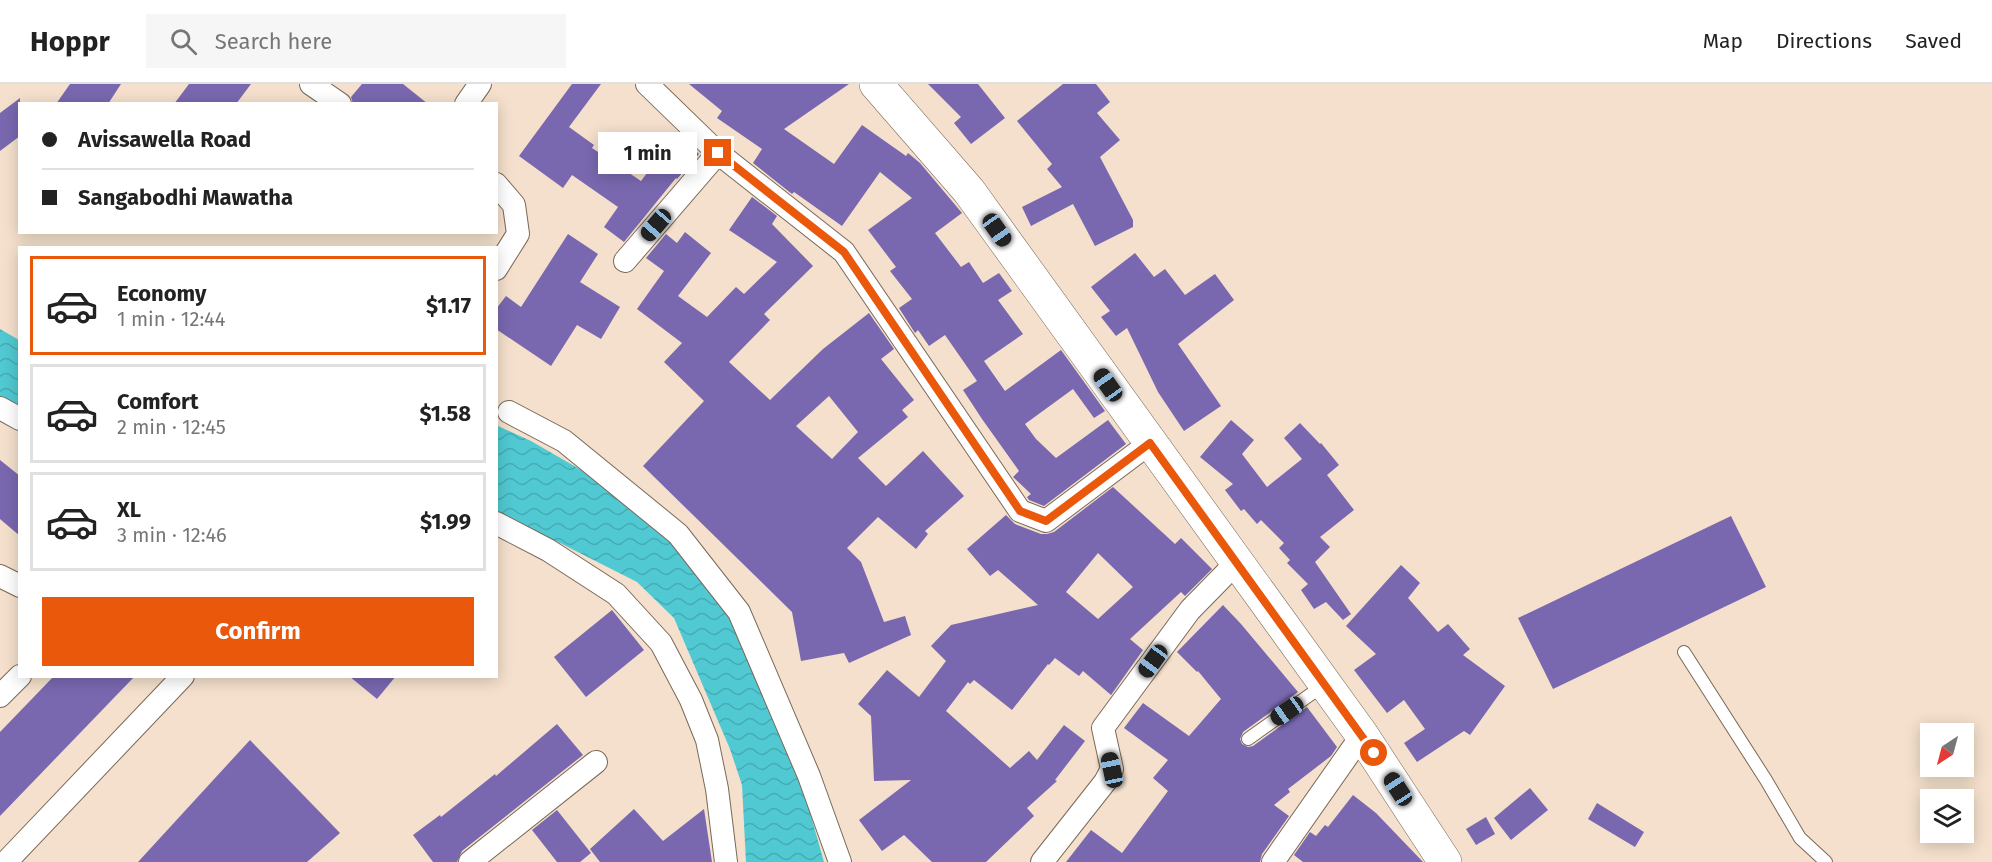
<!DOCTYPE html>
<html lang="en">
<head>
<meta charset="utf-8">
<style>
	:root { --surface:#fff; --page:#f6f6f6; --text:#222; --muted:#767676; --line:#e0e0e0; --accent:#ea580c }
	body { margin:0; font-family:"Fira Sans",sans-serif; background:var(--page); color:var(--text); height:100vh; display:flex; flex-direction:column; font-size:22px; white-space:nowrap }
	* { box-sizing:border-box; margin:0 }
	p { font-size:20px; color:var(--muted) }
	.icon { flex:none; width:33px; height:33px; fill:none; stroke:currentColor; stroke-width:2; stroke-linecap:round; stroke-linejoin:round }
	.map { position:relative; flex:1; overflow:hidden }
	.side { position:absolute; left:18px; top:162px; width:480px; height:432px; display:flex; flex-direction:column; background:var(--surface); border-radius:0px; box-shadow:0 3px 15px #0003 }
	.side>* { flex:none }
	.banner { position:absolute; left:18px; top:18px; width:480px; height:132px; border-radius:0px; box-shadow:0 3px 15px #0003; display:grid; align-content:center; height:132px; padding:0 24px; background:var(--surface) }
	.needle { width:39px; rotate:216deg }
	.tools { position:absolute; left:1920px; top:639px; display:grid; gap:12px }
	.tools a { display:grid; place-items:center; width:54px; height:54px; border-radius:0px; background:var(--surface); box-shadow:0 3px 15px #0003; font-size:30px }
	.end { position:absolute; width:27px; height:27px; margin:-14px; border:8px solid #ea580c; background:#fff; box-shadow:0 0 0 3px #fff }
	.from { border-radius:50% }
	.bubble { position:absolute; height:42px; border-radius:0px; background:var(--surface); box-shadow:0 3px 15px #0003; font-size:20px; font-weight:700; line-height:42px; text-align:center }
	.car { position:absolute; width:18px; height:36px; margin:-18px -9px; border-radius:8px; box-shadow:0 0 4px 2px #0007; background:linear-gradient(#222 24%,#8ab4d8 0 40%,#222 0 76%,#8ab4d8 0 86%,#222 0) }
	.banner b { display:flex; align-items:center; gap:21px; height:57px; font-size:22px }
	.banner b+b { border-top:2px solid var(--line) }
	.banner i { width:15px; height:15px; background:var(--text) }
	ul { padding:10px 0 0; list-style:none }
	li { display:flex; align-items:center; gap:18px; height:99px; margin:0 12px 9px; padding:0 12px; border:3px solid var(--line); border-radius:0px }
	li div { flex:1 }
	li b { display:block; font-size:22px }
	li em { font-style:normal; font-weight:700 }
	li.active { border-color:var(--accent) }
	li>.icon { width:54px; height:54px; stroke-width:1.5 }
	.button { display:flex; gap:12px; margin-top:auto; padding:12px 24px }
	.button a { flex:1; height:69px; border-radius:0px; background:var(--accent); color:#fff; font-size:24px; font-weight:700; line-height:69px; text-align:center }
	header { display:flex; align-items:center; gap:36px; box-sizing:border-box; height:84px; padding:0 30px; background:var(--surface); border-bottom:2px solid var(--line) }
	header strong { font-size:28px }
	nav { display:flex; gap:33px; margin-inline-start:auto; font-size:21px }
	.search { width:420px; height:54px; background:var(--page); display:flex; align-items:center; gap:15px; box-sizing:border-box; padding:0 21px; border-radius:0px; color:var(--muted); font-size:22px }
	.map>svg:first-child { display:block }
</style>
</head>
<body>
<header>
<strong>Hoppr</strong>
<div class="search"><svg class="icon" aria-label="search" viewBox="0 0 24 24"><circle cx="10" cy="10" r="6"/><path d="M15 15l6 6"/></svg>Search here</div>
<nav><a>Map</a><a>Directions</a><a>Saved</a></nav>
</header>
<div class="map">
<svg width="1992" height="778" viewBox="0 0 1992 778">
	<defs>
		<pattern id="water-waves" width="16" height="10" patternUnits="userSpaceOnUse" patternTransform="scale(1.5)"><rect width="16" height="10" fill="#50c9d2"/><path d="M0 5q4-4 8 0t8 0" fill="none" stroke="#45acb3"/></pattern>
	</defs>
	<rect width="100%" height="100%" fill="#f4e0cc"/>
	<!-- water -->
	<g fill="url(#water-waves)">
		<polygon points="0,245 19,256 19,331 0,318"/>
		<polygon points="496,341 531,357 621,409 708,496 759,582 796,679 824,778 746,778 742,701 730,665 674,534 637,498 560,459 497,433"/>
	</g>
	<!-- building -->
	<g fill="#7968af" fill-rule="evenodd">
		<polygon points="70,0 121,0 108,20 56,20"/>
		<polygon points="189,0 251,0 236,20 174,20"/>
		<polygon points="362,0 403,0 428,20 353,20 351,13"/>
		<polygon points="572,0 601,0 569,43 594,61 592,64 641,97 677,49 699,70 677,95 676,94 624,158 604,143 618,123 572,91 563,104 519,72"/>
		<polygon points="689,0 849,0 784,45 834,80 862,41 906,72 908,69 920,79 962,129 935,149 961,183 969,178 983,199 999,189 1012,207 998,216 1023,250 984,277 1005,307 1061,266 1105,327 1094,334 1073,305 1025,340 1036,355 1056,374 1108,336 1126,360 1044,422 1029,416 1027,413 1031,410 1013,393 1019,387 982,335 963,306 977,297 945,251 929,262 918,246 915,249 899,224 912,215 890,187 896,183 868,146 912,114 880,88 842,142 794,108 792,110 753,79 762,65 717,34 722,27"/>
		<polygon points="928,0 978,0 1005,34 971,60 954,39 961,33"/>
		<polygon points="1063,0 1096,0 1110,18 1097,29 1120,56 1100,73 1133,136 1133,143 1095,162 1073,120 1031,142 1022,123 1062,103 1047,85 1052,80 1017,37"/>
		<polygon points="20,14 20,52 0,67 0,29"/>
		<path d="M752,113L777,132L772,140L813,182L764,230L770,236L729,278L770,316L823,265L869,229L894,265L881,275L914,316L902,326L908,333L858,374L886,402L923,367L964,412L925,447L928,450L916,465L878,433L847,464L861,478L884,538L905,532L911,551L849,579L844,569L801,577L792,528L643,382L704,317L664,278L682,259L637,225L664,187L646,174L666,150L677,159L685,148L711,169L678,212L707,233L736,203L744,210L777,178L729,146ZM829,312L858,348L832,375L796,342Z"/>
		<polygon points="568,150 598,170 580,198 620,223 601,255 577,241 551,282 496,245 496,225 506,212 521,223"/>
		<polygon points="1135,169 1154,193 1165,185 1185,211 1215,190 1234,216 1178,260 1221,322 1184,347 1158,308 1127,244 1116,252 1101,233 1110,227 1091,203"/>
		<polygon points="1231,336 1254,356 1242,370 1267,403 1302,375 1284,354 1300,339 1320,360 1321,359 1339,381 1327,391 1354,426 1320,453 1330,463 1315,478 1351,530 1343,536 1326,518 1314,525 1301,506 1308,500 1287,479 1290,476 1279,464 1284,459 1261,436 1257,440 1244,425 1241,427 1225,406 1233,400 1200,373"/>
		<polygon points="0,376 20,392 20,452 0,435"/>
		<path d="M1113,403L1175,460L1181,454L1212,485L1185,512L1181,508L1130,555L1143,566L1111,611L1083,587L1079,592L1055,574L1049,581L1048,580L1012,626L974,596L970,600L968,598L946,627L1010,684L1029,667L1037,676L1064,641L1085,657L1055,696L1057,697L1027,724L1034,732L986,778H932L904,751L882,767L859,736L911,696L874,697L871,632L858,620L887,586L919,613L946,577L931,562L951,541L1038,521L998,486L990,492L967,465L1006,431L1015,440L1041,450H1047L1054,448ZM1098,469L1133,503L1098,535L1066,508Z"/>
		<polygon points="1731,432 1766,503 1553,605 1518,534"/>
		<polygon points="1401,481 1420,499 1408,514 1438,548 1448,540 1470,565 1463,571 1505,602 1470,651 1464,647 1417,678 1404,659 1425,645 1404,616 1387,629 1354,586 1376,570 1346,542"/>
		<polygon points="1223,521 1241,540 1298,608 1243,648 1240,655 1242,660 1248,663 1253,662 1307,623 1337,663 1331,672 1288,705 1290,708 1274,721 1289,732 1262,770 1260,778 1066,778 1091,746 1122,769 1168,707 1153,694 1168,676 1124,644 1143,619 1189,652 1221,615 1198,587 1197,588 1177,568"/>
		<polygon points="612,526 644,566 586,613 554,573"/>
		<polygon points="54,592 135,592 0,732 0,648"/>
		<polygon points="349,592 396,592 377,615"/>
		<polygon points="557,640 583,671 462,767 457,778 433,778 413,751 440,731 441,733 495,690 496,692"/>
		<polygon points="250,656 340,749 307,778 138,778"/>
		<polygon points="1530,704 1548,726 1511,756 1494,734"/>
		<polygon points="1353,711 1376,729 1423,778 1303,778 1294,771 1310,748 1316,752 1325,741 1328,743"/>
		<polygon points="1597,719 1644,748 1635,763 1588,735"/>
		<polygon points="634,725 663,757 704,725 712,778 600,778 590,765"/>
		<polygon points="557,726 591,769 580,778 557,778 532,746"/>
		<polygon points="1486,733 1495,750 1476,761 1466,745"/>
	</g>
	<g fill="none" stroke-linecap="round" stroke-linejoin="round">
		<!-- lane casing -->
		<g stroke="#7a6957" stroke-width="14">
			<g id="lane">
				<polyline points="1684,568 1766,696 1800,754 1826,778"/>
				<polyline points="1248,655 1325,600"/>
			</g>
		</g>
		<!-- street casing -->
		<g stroke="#7a6957" stroke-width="24">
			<g id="street">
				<polyline points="311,0 340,20"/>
				<polyline points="647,0 718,69 844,168 1020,427 1046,437 1150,359"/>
				<polyline points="466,20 480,0"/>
				<polyline points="496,100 514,121 518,150 496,185"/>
				<polyline points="625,177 718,69"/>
				<polyline points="0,324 20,335"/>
				<polyline points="509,328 564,357 678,450 739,528 809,692 840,778"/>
				<polyline points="496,439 548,466 616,510 661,559 691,616 707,656 717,705 726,778"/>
				<polyline points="0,492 20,502"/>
				<polyline points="0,612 20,592"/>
				<polyline points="6,778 183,592"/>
				<polyline points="470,778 596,678"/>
				<polyline points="1042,778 1105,698 1112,685 1103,644 1190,526 1237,478"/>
				<polyline points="1273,778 1362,651"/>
			</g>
		</g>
		<!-- primary casing -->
		<g stroke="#7a6957" stroke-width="34">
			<polyline id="primary" points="876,0 969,107 1362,651 1445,778"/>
		</g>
		<!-- lane -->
		<use href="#lane" stroke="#fff" stroke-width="12"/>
		<!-- street -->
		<use href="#street" stroke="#fff" stroke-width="22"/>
		<!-- primary -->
		<use href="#primary" stroke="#fff" stroke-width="33"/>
	</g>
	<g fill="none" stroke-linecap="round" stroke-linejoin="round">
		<!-- route -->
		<polyline stroke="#ea580c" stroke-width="8" points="718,69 844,168 1020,427 1046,437 1150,359 1374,669"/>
	</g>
</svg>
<div class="tools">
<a><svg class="needle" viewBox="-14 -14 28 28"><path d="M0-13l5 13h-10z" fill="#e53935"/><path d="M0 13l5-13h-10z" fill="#767676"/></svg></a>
<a><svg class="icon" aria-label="layers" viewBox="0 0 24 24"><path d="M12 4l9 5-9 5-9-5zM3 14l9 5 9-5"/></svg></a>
</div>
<i class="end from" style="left:1374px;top:669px"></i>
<i class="end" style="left:718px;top:69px"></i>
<div class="bubble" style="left:598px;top:48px;width:99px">1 min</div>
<i class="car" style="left:656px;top:141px;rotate:221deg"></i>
<i class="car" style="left:997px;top:146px;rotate:145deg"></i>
<i class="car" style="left:1108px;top:301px;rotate:325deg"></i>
<i class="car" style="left:1153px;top:577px;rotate:216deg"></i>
<i class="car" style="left:1287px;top:627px;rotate:235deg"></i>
<i class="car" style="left:1112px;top:686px;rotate:348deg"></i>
<i class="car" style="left:1398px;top:705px;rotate:327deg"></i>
<div class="banner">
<b><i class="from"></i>Avissawella Road</b>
<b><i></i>Sangabodhi Mawatha</b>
</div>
<section class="side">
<ul>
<li class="active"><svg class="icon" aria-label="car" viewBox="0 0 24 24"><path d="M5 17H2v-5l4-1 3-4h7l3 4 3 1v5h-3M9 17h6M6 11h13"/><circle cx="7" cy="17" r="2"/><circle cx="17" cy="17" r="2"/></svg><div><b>Economy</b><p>1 min · 12:44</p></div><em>$1.17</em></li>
<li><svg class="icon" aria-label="car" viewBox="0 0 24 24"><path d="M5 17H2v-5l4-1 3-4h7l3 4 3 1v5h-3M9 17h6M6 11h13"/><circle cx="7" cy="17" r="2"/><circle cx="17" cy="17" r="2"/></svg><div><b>Comfort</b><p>2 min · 12:45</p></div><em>$1.58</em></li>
<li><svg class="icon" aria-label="car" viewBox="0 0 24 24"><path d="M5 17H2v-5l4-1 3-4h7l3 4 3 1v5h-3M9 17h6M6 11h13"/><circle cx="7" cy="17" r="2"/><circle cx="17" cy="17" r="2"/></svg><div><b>XL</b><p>3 min · 12:46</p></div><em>$1.99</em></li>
</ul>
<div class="button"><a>Confirm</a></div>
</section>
</div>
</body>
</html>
